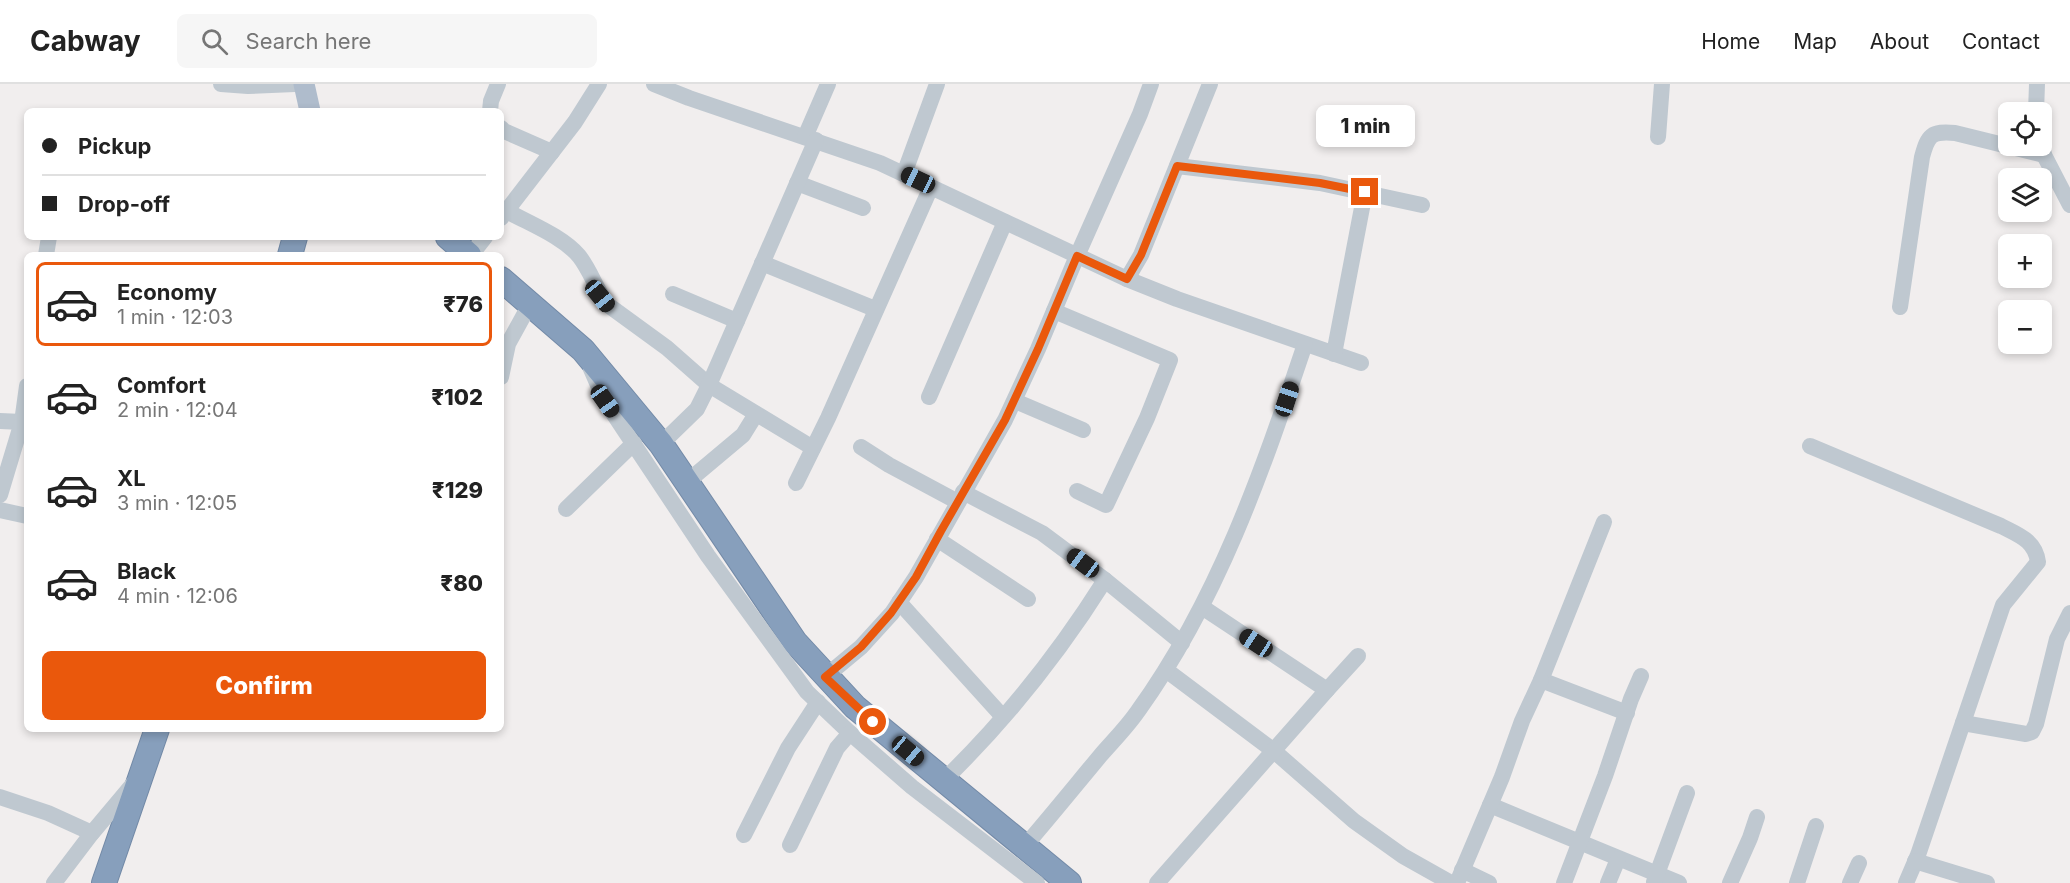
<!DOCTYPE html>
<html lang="en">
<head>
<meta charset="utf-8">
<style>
	:root { --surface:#fff; --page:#f6f6f6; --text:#222; --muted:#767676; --line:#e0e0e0; --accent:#ea580c }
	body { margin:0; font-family:Inter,sans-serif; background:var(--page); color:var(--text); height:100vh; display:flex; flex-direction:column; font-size:22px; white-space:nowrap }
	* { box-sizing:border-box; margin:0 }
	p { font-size:20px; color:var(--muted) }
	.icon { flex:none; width:33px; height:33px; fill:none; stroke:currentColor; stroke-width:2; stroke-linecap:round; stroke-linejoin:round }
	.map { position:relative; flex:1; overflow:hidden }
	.drawer { position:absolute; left:24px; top:168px; width:480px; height:480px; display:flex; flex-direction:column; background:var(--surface); border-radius:9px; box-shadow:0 3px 9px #0003 }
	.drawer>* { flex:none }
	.top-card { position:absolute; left:24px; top:24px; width:480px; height:132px; border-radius:9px; box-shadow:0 3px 9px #0003; display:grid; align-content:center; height:132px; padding:0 18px; background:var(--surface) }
	.controls { position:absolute; left:1998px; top:18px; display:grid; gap:12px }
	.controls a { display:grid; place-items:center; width:54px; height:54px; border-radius:9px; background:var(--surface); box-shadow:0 3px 9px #0003; font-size:30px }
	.end { position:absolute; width:27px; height:27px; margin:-14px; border:8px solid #ea580c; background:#fff; box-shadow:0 0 0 3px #fff }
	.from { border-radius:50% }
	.bubble { position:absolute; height:42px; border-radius:9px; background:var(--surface); box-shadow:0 3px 9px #0003; font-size:20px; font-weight:800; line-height:42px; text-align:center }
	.car { position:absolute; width:18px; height:36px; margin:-18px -9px; border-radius:8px; box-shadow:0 0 4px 2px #0007; background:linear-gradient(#222 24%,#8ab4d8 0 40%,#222 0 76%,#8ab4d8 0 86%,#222 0) }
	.top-card b { display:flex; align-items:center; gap:21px; height:57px; font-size:22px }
	.top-card b+b { border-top:2px solid var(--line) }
	.top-card i { width:15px; height:15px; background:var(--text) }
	ul { padding:10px 0 0; list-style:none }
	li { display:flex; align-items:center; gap:18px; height:84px; margin:0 12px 9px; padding:0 6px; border:3px solid transparent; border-radius:9px }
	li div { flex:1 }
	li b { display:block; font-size:22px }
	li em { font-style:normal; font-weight:800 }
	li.selected { border-color:var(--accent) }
	li>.icon { width:54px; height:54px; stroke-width:1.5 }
	.primary-button { display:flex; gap:12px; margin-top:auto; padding:12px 18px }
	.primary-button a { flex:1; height:69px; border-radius:9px; background:var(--accent); color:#fff; font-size:24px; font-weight:800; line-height:69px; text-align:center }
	header { display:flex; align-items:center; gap:36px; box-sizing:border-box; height:84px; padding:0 30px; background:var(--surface); border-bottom:2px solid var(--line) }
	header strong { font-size:28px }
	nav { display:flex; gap:33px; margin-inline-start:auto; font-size:21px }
	.search { width:420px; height:54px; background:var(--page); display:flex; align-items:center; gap:15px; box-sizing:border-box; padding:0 21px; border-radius:9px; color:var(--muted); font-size:22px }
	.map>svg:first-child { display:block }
</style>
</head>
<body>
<header>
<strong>Cabway</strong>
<div class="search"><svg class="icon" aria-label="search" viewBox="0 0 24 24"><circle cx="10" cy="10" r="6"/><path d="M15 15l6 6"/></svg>Search here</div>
<nav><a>Home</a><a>Map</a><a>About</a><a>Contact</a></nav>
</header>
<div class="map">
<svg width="2070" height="799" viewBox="0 0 2070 799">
	<rect width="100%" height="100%" fill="#f1eeee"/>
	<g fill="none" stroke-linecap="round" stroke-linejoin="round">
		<!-- highway casing -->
		<g stroke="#738aa7" stroke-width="26">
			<g id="highway">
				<polyline points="448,153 469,171"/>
				<polyline points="290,171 295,153"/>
				<polyline points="501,195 583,266 661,360 795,558 855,623 1069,799"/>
				<polyline points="104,799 157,645"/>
			</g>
		</g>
		<!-- minor -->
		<g stroke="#bfc8d0" stroke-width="16">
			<polyline points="221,0 248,2 295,0"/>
			<polyline points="654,0 689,14 880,79 1127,195 1177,215 1361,279"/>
			<polyline points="490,27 491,17 498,0"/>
			<polyline points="2036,28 2037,0"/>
			<polyline points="501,44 504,47 552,68"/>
			<polyline points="805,53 828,0"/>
			<polyline points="1658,53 1662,0"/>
			<polyline points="2042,61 2044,71 2070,121"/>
			<polyline points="1177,82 1320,99 1422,121"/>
			<polyline points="904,90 937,0"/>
			<polyline points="797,99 863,124"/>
			<path d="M507,127C530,140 562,152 579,172C591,187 596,206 608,221L667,264L709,301L813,364"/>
			<polyline points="501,134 575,38 599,0"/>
			<polyline points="46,171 49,153"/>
			<polyline points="471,171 485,153"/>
			<polyline points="762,179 875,225"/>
			<polyline points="1127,195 1141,171 1210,0"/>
			<polyline points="673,210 737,237"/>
			<path d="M1900,223L1922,73C1928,51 1931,47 1955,49L2044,71"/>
			<polyline points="1054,227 1170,276 1147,334 1106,421 1077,407"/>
			<polyline points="1334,270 1365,108"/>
			<polyline points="591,285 605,317 708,472 807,608 850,649 912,703 1037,799"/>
			<polyline points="501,293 508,260 530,220"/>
			<polyline points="929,313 1005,138"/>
			<polyline points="1015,317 1083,346"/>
			<polyline points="0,337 22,338"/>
			<polyline points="661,360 697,325 709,301 816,56"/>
			<path d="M1810,362L2001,442C2018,451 2035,456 2038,478L2003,521L1918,771L1906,799"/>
			<polyline points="861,363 889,381 958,418"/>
			<polyline points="687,398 743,351 756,330"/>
			<polyline points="796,399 828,334 931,103"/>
			<polyline points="963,408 1042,449 1105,496 1182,559"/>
			<polyline points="0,411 22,338 27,302"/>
			<polyline points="566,425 634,359"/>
			<polyline points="0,426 27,432"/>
			<polyline points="1604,438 1541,596 1627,629"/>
			<polyline points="937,455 1028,515"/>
			<polyline points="899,518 1003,633"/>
			<polyline points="1202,523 1327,606"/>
			<polyline points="1166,586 1274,667 1354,737 1403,772 1451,799"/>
			<polyline points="825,593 861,563 892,529 916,493 1005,336 1038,265 1077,172 1140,30 1151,0"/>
			<polyline points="1963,639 2026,650 2032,648 2036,640 2057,555 2070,529"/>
			<path d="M943,697C1005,637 1059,569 1105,496"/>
			<polyline points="0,713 48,729 92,749"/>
			<polyline points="1490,721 1679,799"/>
			<polyline points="744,751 788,664 818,618"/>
			<polyline points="790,761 837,664 850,649"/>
			<path d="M1024,763C1050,733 1075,702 1100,672C1113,657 1127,643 1138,627C1218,516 1262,388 1305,260"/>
			<polyline points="1915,777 1987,799"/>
			<polyline points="1462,786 1489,799"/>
			<polyline points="1654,798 1687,709"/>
			<polyline points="54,799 92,749 134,699"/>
			<polyline points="1157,799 1327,606 1358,572"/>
			<polyline points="1457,799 1502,693 1522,637 1541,596"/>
			<polyline points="1564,799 1605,692 1631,615 1641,592"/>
			<polyline points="1608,799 1618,775"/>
			<polyline points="1730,799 1750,754 1757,733"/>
			<polyline points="1797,799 1816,742"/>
			<polyline points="1850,799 1859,779"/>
		</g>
		<!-- major -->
		<polyline stroke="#afbccc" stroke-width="21" points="304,0 310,27"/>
		<!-- highway -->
		<use href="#highway" stroke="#879fbc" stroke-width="24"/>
	</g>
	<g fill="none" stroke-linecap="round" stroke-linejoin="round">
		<!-- route -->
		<polyline stroke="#ea580c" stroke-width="8" points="873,638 825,593 861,563 891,529 916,493 941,447 1005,336 1038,265 1077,172 1127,195 1141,171 1177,82 1320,99 1365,108"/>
	</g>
</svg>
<div class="controls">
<a><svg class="icon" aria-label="locate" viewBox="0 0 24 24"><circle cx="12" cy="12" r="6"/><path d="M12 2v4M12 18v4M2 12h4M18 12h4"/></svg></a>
<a><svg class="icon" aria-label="layers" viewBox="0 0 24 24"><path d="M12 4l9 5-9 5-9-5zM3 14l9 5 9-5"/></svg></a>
<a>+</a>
<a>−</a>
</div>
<i class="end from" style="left:873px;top:638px"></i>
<i class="end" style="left:1365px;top:108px"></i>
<div class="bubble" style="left:1316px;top:21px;width:99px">1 min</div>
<i class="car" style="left:918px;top:96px;rotate:295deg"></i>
<i class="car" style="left:600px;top:212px;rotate:141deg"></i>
<i class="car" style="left:1287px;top:315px;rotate:18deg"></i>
<i class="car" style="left:605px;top:317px;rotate:145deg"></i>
<i class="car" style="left:1083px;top:479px;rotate:307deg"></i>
<i class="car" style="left:1256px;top:559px;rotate:303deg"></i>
<i class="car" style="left:908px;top:667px;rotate:130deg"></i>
<div class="top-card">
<b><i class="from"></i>Pickup</b>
<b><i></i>Drop-off</b>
</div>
<section class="drawer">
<ul>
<li class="selected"><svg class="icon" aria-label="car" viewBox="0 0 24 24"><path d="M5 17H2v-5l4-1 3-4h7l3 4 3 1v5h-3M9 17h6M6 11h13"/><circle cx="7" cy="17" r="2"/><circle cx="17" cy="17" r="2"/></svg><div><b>Economy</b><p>1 min · 12:03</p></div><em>₹76</em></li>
<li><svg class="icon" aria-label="car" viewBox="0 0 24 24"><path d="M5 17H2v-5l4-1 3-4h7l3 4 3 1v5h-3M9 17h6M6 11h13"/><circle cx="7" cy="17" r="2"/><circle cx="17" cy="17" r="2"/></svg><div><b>Comfort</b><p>2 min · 12:04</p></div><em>₹102</em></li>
<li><svg class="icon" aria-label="car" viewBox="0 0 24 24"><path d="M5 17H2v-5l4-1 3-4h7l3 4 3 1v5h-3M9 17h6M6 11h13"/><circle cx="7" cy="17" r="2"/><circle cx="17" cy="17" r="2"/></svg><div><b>XL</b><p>3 min · 12:05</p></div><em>₹129</em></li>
<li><svg class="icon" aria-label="car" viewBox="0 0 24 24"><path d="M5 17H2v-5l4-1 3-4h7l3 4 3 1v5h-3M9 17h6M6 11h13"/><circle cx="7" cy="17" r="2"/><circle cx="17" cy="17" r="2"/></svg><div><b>Black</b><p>4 min · 12:06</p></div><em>₹80</em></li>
</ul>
<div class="primary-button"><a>Confirm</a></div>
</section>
</div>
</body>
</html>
